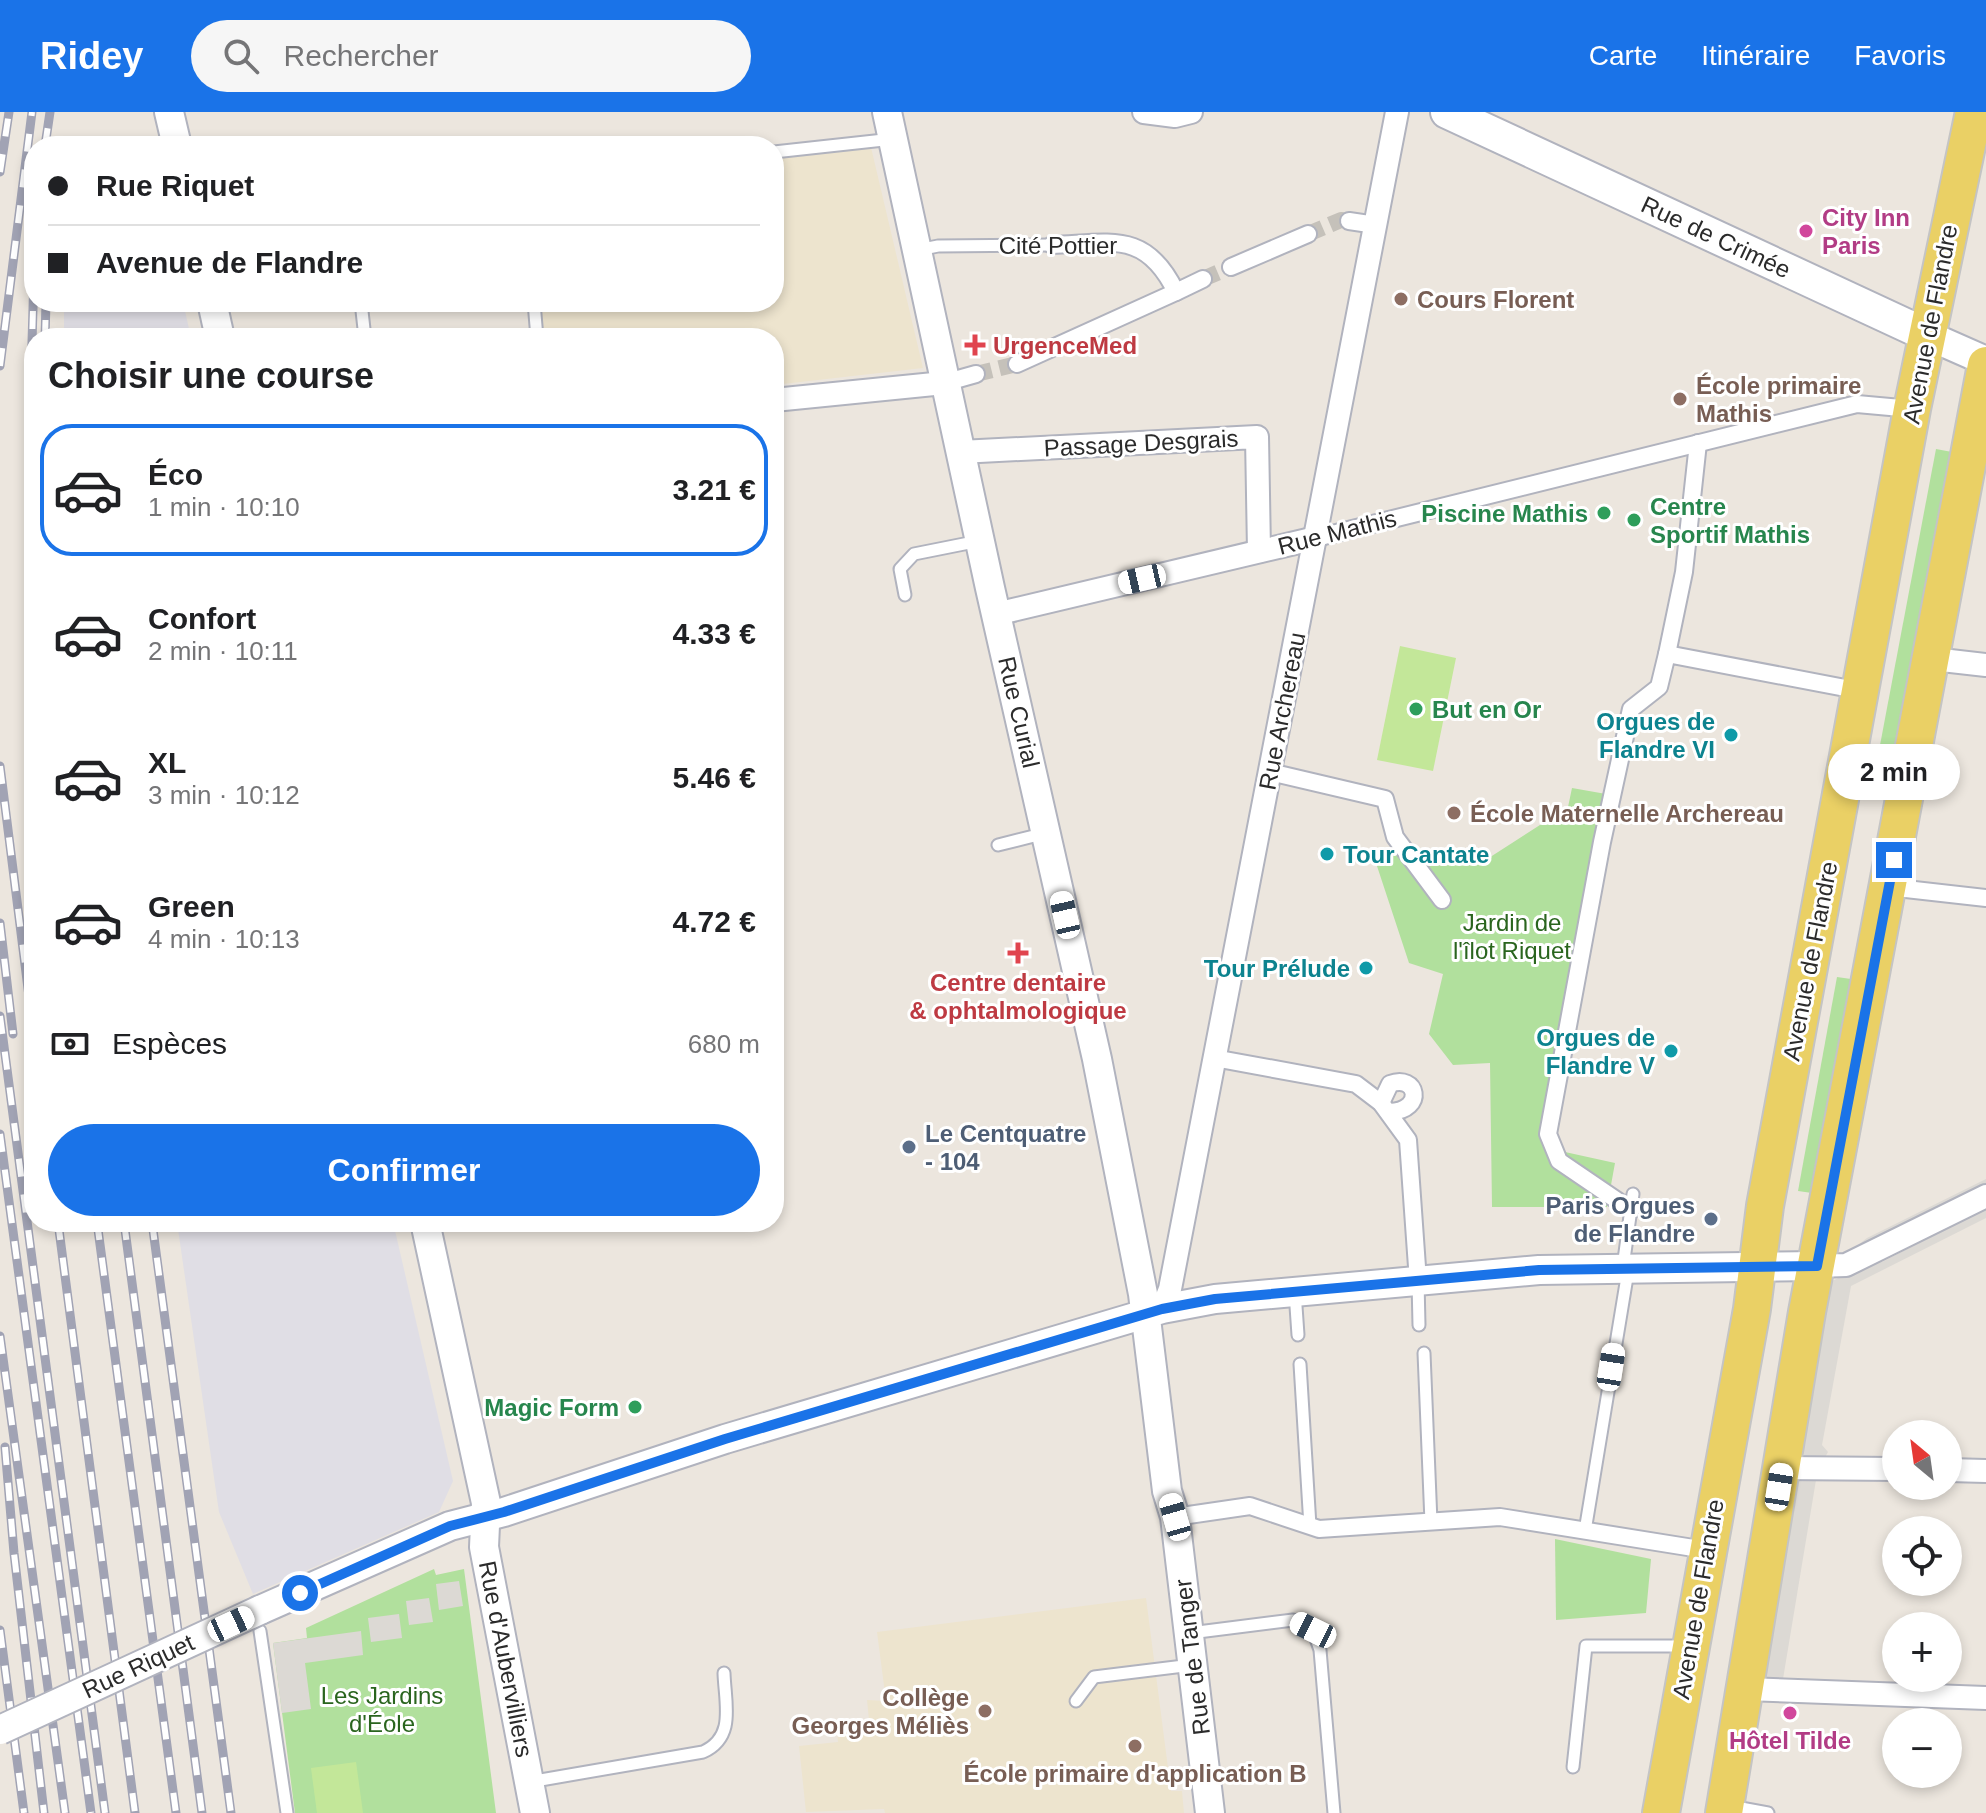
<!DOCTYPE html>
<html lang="fr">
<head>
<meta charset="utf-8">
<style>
	:root { --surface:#fff; --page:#f6f6f6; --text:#202124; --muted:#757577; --line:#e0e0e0; --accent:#1a73e8 }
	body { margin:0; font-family:Arial,sans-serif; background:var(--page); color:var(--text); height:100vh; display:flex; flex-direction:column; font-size:30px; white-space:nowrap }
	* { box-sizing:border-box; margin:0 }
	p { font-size:26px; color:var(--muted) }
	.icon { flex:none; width:44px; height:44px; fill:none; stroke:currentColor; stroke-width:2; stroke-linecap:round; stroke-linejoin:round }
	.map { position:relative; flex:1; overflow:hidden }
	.sheet { position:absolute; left:24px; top:216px; width:760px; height:904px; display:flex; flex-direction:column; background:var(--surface); border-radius:32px; box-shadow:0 4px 12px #0003 }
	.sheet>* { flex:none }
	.hud { position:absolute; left:24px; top:24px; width:760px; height:176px; border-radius:32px; box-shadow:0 4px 12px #0003; display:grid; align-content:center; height:176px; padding:0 24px; background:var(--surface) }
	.needle { width:52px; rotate:331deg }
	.buttons { position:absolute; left:1882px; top:1308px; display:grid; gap:16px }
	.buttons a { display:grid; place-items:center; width:80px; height:80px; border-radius:50%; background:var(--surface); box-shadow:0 4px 12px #0003; font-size:40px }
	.end { position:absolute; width:36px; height:36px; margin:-18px; border:10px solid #1a73e8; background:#fff; box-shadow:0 0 0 4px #fff }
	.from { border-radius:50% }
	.bubble { position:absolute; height:56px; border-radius:28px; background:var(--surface); box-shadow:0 4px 12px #0003; font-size:26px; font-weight:800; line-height:56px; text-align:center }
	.car { position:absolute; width:24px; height:48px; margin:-24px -12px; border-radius:10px; box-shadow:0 0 6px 2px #0007; background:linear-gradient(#fff 24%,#345 0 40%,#fff 0 76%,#345 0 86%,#fff 0) }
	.hud b { display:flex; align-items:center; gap:28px; height:76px; font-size:30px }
	.hud b+b { border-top:2px solid var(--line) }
	.hud i { width:20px; height:20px; background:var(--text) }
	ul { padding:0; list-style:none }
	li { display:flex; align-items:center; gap:24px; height:132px; margin:0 16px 12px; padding:0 8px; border:4px solid transparent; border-radius:32px }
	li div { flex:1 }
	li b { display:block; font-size:30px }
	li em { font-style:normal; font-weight:800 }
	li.on { border-color:var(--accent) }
	li>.icon { width:72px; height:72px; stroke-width:1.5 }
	h2 { padding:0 24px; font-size:36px; line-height:96px }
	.pay { display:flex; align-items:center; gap:20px; height:88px; padding:0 24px; font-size:30px }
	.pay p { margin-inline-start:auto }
	.primary-button { display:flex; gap:16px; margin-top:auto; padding:16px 24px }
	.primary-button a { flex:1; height:92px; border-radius:48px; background:var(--accent); color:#fff; font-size:32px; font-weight:800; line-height:92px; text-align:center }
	header { display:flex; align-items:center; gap:48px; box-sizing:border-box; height:112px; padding:0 40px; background:var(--accent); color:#fff }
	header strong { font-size:38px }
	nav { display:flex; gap:44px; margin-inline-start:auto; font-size:28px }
	.search { width:560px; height:72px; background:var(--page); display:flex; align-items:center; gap:20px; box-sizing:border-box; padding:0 28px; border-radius:44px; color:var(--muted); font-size:30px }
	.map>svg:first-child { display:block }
</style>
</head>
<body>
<header>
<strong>Ridey</strong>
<div class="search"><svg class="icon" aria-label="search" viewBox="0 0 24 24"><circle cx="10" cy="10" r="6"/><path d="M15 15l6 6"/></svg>Rechercher</div>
<nav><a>Carte</a><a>Itinéraire</a><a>Favoris</a></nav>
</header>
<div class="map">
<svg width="1986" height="1701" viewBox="0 0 1986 1701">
	<rect width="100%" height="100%" fill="#ece6de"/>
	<!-- industrial -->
	<g fill="#e0dee5">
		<polygon points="64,190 183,190 191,226 64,226"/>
		<polygon points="177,1110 393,1110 453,1369 439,1400 253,1482 219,1400"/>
	</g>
	<!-- education -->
	<g fill="#ede4ce">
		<polygon points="870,31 923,256 774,273 774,226 541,226 539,190 774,190 774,36"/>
		<polygon points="1146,1486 1171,1679 1182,1679 1184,1701 885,1701 884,1697 806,1700 799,1634 838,1630 836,1612 869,1608 867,1588 886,1589 877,1520"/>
	</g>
	<!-- green -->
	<g fill="#b1e09d">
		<polygon points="1936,337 1952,340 1893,652 1877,649"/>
		<polygon points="1572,676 1606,682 1556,1020 1565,1040 1615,1051 1607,1095 1492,1095 1490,951 1453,953 1429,922 1443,862 1409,851 1375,748 1403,732 1481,751 1568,695"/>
		<polygon points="1837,865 1851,867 1812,1081 1798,1079"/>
		<polygon points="1555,1427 1651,1447 1646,1501 1556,1508"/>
		<polygon points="434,1457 436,1463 464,1457 496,1701 295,1701 273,1531 307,1526 306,1516"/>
	</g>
	<!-- pitch -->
	<g fill="#c3e799">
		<polygon points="1400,534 1456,546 1433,659 1377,648"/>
		<polygon points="356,1650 363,1701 317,1701 311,1656"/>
	</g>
	<!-- plaza -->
	<g fill="#dcd9d4">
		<polygon points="1986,1067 1986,1075 1849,1140 1867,1126"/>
		<polygon points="1986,1092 1986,1106 1851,1174 1822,1333 1828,1340 1824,1347 1805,1344 1801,1339 1828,1171 1877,1147 1882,1150 1913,1134 1913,1128"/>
		<polygon points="1817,1362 1782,1573 1766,1572 1759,1555 1794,1366"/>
		<polygon points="459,1469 463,1494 439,1498 436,1472"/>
		<polygon points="429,1486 433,1510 409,1513 406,1489"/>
		<polygon points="399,1502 402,1526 371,1530 368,1506"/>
		<polygon points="361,1519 363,1543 305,1551 311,1597 282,1601 273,1531"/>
	</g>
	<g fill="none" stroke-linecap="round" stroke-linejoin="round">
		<!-- pedestrian-tunnel -->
		<g stroke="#c5c1ba" stroke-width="16" stroke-dasharray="16 8" stroke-linecap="butt">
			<polyline points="1308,122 1341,108 1349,109"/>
			<polyline points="1203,167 1231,155"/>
			<polyline points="976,262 1017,252"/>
		</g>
		<!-- service casing -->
		<g stroke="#b1b3be" stroke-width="15">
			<g id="service">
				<polyline points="774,40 893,27"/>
				<polyline points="918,138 938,134 1052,133"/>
				<polyline points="361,190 365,226"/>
				<polyline points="534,190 537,226"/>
				<polyline points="905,483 900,457 914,442 979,429"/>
				<polyline points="998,733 1046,721"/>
				<polyline points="1623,1155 1633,1082"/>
				<polyline points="1418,1169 1419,1213"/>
				<polyline points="1295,1180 1298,1223"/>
				<polyline points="1424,1241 1431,1410"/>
				<polyline points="1300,1252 1310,1414"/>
				<polyline points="1585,1419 1628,1159"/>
				<polyline points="260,1519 287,1701"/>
				<polyline points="1190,1521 1293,1508 1313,1518 1320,1538 1334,1701"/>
				<polyline points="1076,1589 1094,1565 1192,1553"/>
				<polyline points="1573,1655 1586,1534 1685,1534"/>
				<path d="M529,1670L703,1640C736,1625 725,1592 724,1561"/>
				<polyline points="1730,1694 1768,1701"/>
			</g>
		</g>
		<!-- pedestrian casing -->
		<g stroke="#b1b3be" stroke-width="20">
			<g id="pedestrian">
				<polyline points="1349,109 1376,113"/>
				<path d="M1052,133C1111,131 1146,118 1176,180L1203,167"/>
				<polyline points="1231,155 1308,122"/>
				<polyline points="1017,252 1176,180"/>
				<polyline points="944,271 976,262"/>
				<polyline points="1316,426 1857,292 1912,297"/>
				<polyline points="1667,542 1684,460 1698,331"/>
				<polyline points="1270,660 1385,687 1395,725 1442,788"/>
				<polyline points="1888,775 1986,786"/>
				<polyline points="1214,946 1356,972 1381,991 1408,1028 1418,1169"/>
				<path d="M1381,991L1390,972C1417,961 1426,998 1390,1000"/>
				<polyline points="1631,1098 1559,1049 1548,1022 1602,730 1631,597 1659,575 1667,542 1861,579"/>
				<polyline points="1175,1405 1250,1394 1319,1417 1500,1405 1706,1438"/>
			</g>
		</g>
		<!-- minor casing -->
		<g stroke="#b1b3be" stroke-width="26">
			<g id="minor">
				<polyline points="1144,0 1175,4 1191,0"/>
				<polyline points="774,288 944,271"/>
				<polyline points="960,340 1257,325 1259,439"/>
				<polyline points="996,502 1316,426"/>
				<polyline points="1933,547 1986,553"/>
				<polyline points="1817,1154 1846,1153 1986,1084"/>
				<polyline points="1162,1197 1170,1177 1397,0"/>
				<polyline points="1782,1356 1896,1357"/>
				<polyline points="1948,1358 1986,1359"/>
				<polyline points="1746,1577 1986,1586"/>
			</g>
		</g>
		<!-- tertiary casing -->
		<g stroke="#b1b3be" stroke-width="32">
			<g id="tertiary">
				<polyline points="169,0 177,34"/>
				<polyline points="887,0 990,476 1097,947 1143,1182 1167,1379 1175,1405 1210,1701"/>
				<polyline points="212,190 220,226"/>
				<polyline points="1927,223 1986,249"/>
				<polyline points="425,1110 486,1391 484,1435 535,1701"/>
				<polyline points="260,1498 450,1414 504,1400 725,1327 1162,1197 1215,1187 1539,1158 1817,1154"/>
			</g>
		</g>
		<!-- secondary casing -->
		<g stroke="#b1b3be" stroke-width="36">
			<polyline id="secondary" points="1447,0 1927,223"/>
		</g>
		<!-- primary casing -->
		<g stroke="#c4c4c4" stroke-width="40">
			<g id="primary">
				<polyline points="1661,1701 1752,1197 1765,1094 1912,297 1974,0"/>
				<polyline points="1724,1701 1807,1200 1986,253"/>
			</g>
		</g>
		<!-- service -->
		<use href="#service" stroke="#fff" stroke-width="11"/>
		<!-- pedestrian -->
		<use href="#pedestrian" stroke="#fff" stroke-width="16"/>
		<!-- minor -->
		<use href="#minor" stroke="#fff" stroke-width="22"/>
		<!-- tertiary -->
		<use href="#tertiary" stroke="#fff" stroke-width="28"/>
		<!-- secondary -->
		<use href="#secondary" stroke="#fff" stroke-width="32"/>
		<!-- primary -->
		<use href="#primary" stroke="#ead065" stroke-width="36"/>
		<!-- rail casing -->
		<g stroke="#a1a3b4" stroke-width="9">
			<g id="rail">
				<polyline points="45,34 50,0"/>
				<polyline points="0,60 9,0"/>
				<polyline points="34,163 31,264 34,383"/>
				<polyline points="45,226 46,190"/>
				<polyline points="0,254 32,0"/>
				<polyline points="0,654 34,924"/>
				<polyline points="0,811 13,922"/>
				<polyline points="0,904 105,1701"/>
				<polyline points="0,1022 91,1701"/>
				<polyline points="58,1110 135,1701"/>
				<polyline points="97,1110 176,1701"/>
				<polyline points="124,1110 202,1701"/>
				<polyline points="152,1110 231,1701"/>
				<polyline points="0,1224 65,1701"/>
				<polyline points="5,1335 14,1441 44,1701"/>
				<polyline points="0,1518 24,1701"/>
			</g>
		</g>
		<!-- rail -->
		<use href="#rail" stroke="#fff" stroke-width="6" stroke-dasharray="18" stroke-linecap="butt"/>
		<!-- tertiary-bridge casing -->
		<g stroke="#b1b3be" stroke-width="32" stroke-linecap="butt">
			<polyline id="tertiary-bridge" points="0,1618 260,1498"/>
		</g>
		<!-- tertiary-bridge -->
		<use href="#tertiary-bridge" stroke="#fff" stroke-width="28"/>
	</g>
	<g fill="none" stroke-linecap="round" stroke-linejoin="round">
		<!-- route -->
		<polyline stroke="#1a73e8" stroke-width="10" points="300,1481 450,1414 504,1400 725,1327 1162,1197 1215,1187 1539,1158 1817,1154 1894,748"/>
	</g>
	<!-- markers -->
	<g fill="#d1479c" stroke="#fff" stroke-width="3">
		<circle cx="1806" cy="119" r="8"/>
		<circle cx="1790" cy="1601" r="8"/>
	</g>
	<g fill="#8d6e63" stroke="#fff" stroke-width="3">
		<circle cx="1401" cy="187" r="8"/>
		<circle cx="1680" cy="287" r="8"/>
		<circle cx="1454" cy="701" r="8"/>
		<circle cx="985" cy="1599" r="8"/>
		<circle cx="1135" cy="1634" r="8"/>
	</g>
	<g fill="#e0444e" stroke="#fff" stroke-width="3">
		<path d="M971 221h8v8h8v8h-8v8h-8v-8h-8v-8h8z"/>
		<path d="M1014 829h8v8h8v8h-8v8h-8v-8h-8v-8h8z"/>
	</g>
	<g fill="#2e9e5b" stroke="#fff" stroke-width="3">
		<circle cx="1604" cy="401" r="8"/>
		<circle cx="1634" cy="408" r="8"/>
		<circle cx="1416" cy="597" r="8"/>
		<circle cx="635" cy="1295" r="8"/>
	</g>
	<g fill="#0f9aa8" stroke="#fff" stroke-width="3">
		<circle cx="1731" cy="623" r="8"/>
		<circle cx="1327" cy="742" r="8"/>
		<circle cx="1366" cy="856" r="8"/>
		<circle cx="1671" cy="939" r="8"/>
	</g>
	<g fill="#5c6f8a" stroke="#fff" stroke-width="3">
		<circle cx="909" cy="1035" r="8"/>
		<circle cx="1711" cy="1107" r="8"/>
	</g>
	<g text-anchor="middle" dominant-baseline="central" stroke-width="6" stroke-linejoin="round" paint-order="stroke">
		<!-- hotel labels -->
		<g font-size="24" font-weight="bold" fill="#b23c85" stroke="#fff" text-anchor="start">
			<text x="1822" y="105">City Inn<tspan x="1822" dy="28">Paris</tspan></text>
			<text x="1790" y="1628" text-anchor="middle">Hôtel Tilde</text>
		</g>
		<!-- street labels -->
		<g font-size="24" fill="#2b2b2b" stroke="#fff">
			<text transform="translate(1716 125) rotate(25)">Rue de Crimée</text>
			<text x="1058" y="133">Cité Pottier</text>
			<text transform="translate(1930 212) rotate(-79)">Avenue de Flandre</text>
			<text transform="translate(1141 331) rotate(-3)">Passage Desgrais</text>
			<text transform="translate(1337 420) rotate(-14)">Rue Mathis</text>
			<text transform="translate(1282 599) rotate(-79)">Rue Archereau</text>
			<text transform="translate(1019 600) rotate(77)">Rue Curial</text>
			<text transform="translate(1810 849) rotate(-79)">Avenue de Flandre</text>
			<text transform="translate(1698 1487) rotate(-80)">Avenue de Flandre</text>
			<text transform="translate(1192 1545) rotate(-97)">Rue de Tanger</text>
			<text transform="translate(506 1547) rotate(79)">Rue d'Aubervilliers</text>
			<text transform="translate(138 1554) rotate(-25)">Rue Riquet</text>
		</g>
		<!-- education labels -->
		<g font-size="24" font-weight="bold" fill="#785e54" stroke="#fff" text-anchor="start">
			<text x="1417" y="187">Cours Florent</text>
			<text x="1696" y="273">École primaire<tspan x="1696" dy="28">Mathis</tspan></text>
			<text x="1470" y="701">École Maternelle Archereau</text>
			<text x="969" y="1585" text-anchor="end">Collège<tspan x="969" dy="28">Georges Méliès</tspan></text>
			<text x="1135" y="1661" text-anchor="middle">École primaire d'application B</text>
		</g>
		<!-- health labels -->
		<g font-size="24" font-weight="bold" fill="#be3a42" stroke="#fff" text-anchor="start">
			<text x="993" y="233">UrgenceMed</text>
			<text x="1018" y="870" text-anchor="middle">Centre dentaire<tspan x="1018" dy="28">&amp; ophtalmologique</tspan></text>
		</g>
		<!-- leisure labels -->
		<g font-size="24" font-weight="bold" fill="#27864d" stroke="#fff" text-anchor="start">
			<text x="1650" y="394">Centre<tspan x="1650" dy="28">Sportif Mathis</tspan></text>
			<text x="1588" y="401" text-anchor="end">Piscine Mathis</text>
			<text x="1432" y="597">But en Or</text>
			<text x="619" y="1295" text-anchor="end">Magic Form</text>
		</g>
		<!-- culture labels -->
		<g font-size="24" font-weight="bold" fill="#0d838f" stroke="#fff" text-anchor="end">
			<text x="1715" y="609">Orgues de<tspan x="1715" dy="28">Flandre VI</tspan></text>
			<text x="1343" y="742" text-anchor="start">Tour Cantate</text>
			<text x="1350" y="856">Tour Prélude</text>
			<text x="1655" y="925">Orgues de<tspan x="1655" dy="28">Flandre V</tspan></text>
		</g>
		<!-- park labels -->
		<g font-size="24" fill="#2a651e" stroke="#fff">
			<text x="1512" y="810">Jardin de<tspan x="1512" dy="28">l'îlot Riquet</tspan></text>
			<text x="382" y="1583">Les Jardins<tspan x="382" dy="28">d'Éole</tspan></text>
		</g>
		<!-- service labels -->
		<g font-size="24" font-weight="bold" fill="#4e5e75" stroke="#fff" text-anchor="start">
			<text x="925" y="1021">Le Centquatre<tspan x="925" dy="28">- 104</tspan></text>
			<text x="1695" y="1093" text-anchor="end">Paris Orgues<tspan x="1695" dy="28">de Flandre</tspan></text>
		</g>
	</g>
</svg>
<div class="buttons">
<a><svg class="needle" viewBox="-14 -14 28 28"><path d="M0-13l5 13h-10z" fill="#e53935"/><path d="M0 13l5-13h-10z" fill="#757577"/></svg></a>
<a><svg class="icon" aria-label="locate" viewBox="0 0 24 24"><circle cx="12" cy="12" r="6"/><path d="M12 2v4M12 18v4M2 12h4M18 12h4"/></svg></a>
<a>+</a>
<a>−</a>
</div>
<i class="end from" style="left:300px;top:1481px"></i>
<i class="end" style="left:1894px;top:748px"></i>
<div class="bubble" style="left:1828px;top:632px;width:132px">2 min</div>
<i class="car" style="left:1142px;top:467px;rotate:257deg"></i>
<i class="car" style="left:1065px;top:803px;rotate:347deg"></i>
<i class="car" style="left:1611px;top:1255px;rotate:9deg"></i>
<i class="car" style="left:1779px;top:1375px;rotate:9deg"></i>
<i class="car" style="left:1175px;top:1405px;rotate:344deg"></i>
<i class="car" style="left:231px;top:1512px;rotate:65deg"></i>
<i class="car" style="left:1313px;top:1518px;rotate:296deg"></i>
<div class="hud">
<b><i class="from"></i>Rue Riquet</b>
<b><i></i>Avenue de Flandre</b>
</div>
<section class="sheet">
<h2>Choisir une course</h2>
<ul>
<li class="on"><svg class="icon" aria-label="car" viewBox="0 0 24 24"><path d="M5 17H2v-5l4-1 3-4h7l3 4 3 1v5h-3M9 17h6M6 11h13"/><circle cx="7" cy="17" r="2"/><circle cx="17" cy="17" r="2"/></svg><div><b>Éco</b><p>1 min · 10:10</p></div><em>3.21 €</em></li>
<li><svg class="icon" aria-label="car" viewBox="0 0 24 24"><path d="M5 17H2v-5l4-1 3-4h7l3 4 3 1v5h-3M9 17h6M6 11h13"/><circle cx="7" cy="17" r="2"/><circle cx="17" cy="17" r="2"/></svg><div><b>Confort</b><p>2 min · 10:11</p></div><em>4.33 €</em></li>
<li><svg class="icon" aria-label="car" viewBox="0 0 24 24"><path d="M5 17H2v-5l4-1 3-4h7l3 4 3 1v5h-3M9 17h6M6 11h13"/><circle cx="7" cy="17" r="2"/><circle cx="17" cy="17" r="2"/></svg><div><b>XL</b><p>3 min · 10:12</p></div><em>5.46 €</em></li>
<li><svg class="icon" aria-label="car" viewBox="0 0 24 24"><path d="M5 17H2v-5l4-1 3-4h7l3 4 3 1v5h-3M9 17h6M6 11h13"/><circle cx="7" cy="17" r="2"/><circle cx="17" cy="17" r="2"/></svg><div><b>Green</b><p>4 min · 10:13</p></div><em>4.72 €</em></li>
</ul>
<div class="pay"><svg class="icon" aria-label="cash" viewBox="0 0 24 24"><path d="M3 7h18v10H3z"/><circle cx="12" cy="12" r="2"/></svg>Espèces<p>680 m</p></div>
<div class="primary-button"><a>Confirmer</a></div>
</section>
</div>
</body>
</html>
